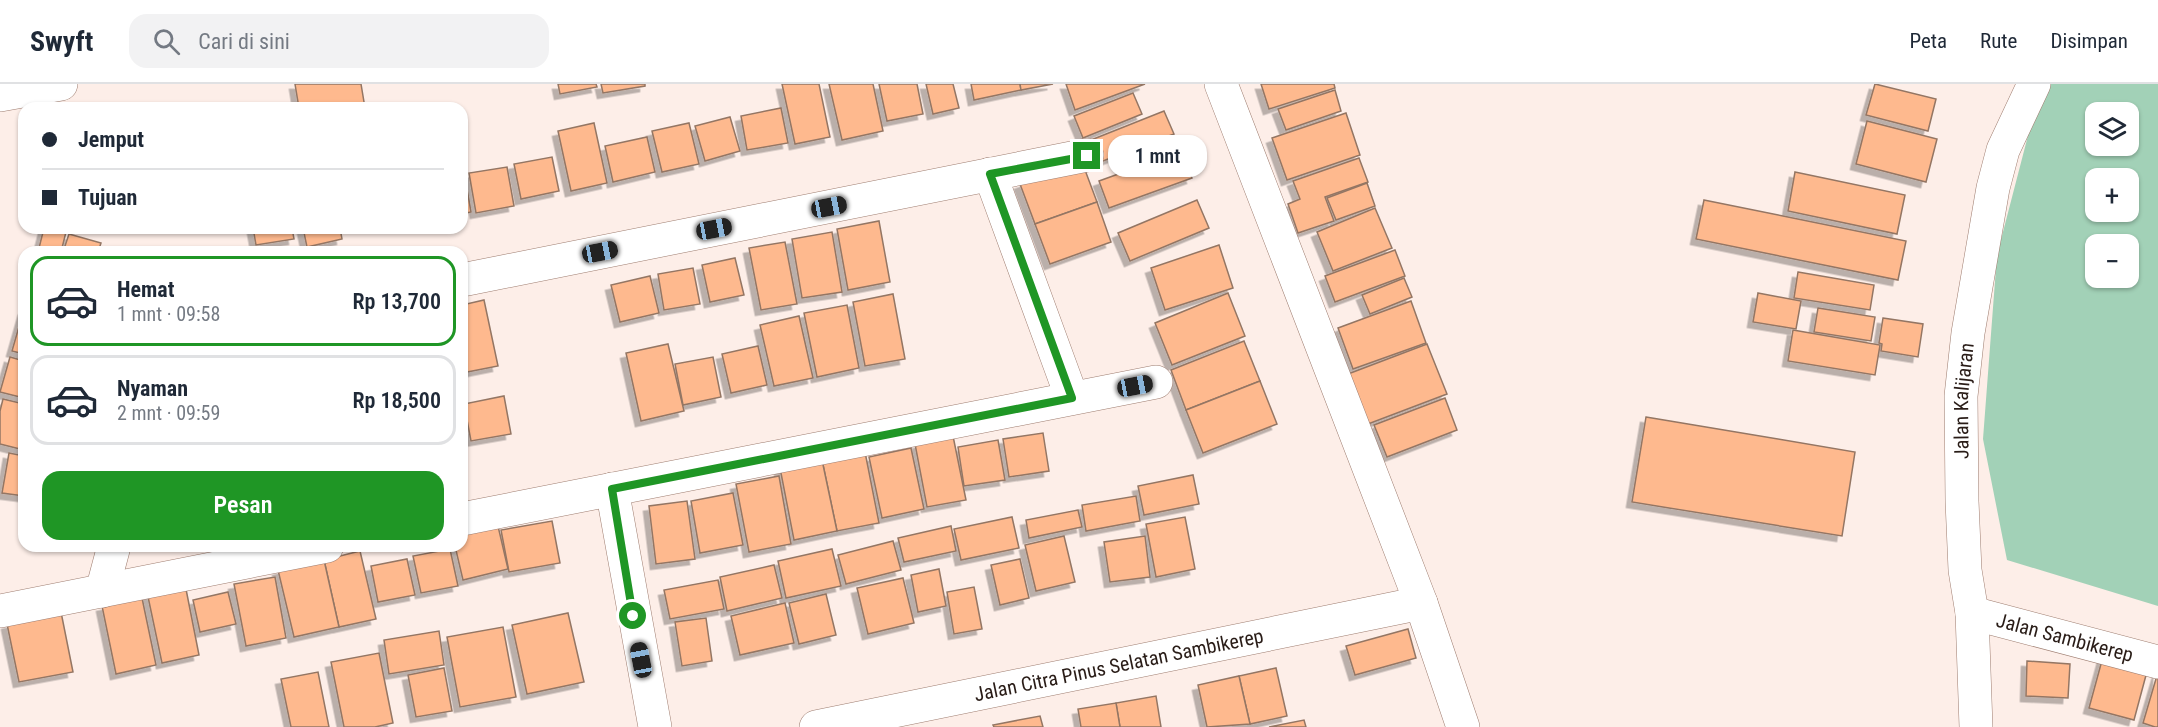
<!DOCTYPE html>
<html lang="id">
<head>
<meta charset="utf-8">
<style>
	:root { --surface:#fff; --page:#f2f2f3; --text:#1f2937; --muted:#747a83; --line:#e0e1e3; --accent:#1f9625 }
	body { margin:0; font-family:"Roboto Condensed",sans-serif; background:var(--page); color:var(--text); height:100vh; display:flex; flex-direction:column; font-size:22px; white-space:nowrap }
	* { box-sizing:border-box; margin:0 }
	p { font-size:20px; color:var(--muted) }
	.icon { flex:none; width:33px; height:33px; fill:none; stroke:currentColor; stroke-width:2; stroke-linecap:round; stroke-linejoin:round }
	.map { position:relative; flex:1; overflow:hidden }
	.details { position:absolute; left:18px; top:162px; width:450px; height:306px; display:flex; flex-direction:column; background:var(--surface); border-radius:18px; box-shadow:0 2px 4px #0004 }
	.details>* { flex:none }
	.banner { position:absolute; left:18px; top:18px; width:450px; height:132px; border-radius:18px; box-shadow:0 2px 4px #0004; display:grid; align-content:center; height:132px; padding:0 24px; background:var(--surface) }
	.fabs { position:absolute; left:2085px; top:18px; display:grid; gap:12px }
	.fabs a { display:grid; place-items:center; width:54px; height:54px; border-radius:12px; background:var(--surface); box-shadow:0 2px 4px #0004; font-size:30px }
	.end { position:absolute; width:27px; height:27px; margin:-14px; border:8px solid #1f9625; background:#fff; box-shadow:0 0 0 3px #fff }
	.from { border-radius:50% }
	.bubble { position:absolute; height:42px; border-radius:18px; background:var(--surface); box-shadow:0 2px 4px #0004; font-size:20px; font-weight:600; line-height:42px; text-align:center }
	.car { position:absolute; width:18px; height:36px; margin:-18px -9px; border-radius:8px; box-shadow:0 0 4px 2px #0007; background:linear-gradient(#222 24%,#8ab4d8 0 40%,#222 0 76%,#8ab4d8 0 86%,#222 0) }
	.banner b { display:flex; align-items:center; gap:21px; height:57px; font-size:22px }
	.banner b+b { border-top:2px solid var(--line) }
	.banner i { width:15px; height:15px; background:var(--text) }
	ul { padding:10px 0 0; list-style:none }
	li { display:flex; align-items:center; gap:18px; height:90px; margin:0 12px 9px; padding:0 12px; border:3px solid var(--line); border-radius:18px }
	li div { flex:1 }
	li b { display:block; font-size:22px }
	li em { font-style:normal; font-weight:600 }
	li.selected { border-color:var(--accent) }
	li>.icon { width:54px; height:54px; stroke-width:1.5 }
	.button { display:flex; gap:12px; margin-top:auto; padding:12px 24px }
	.button a { flex:1; height:69px; border-radius:18px; background:var(--accent); color:#fff; font-size:24px; font-weight:600; line-height:69px; text-align:center }
	header { display:flex; align-items:center; gap:36px; box-sizing:border-box; height:84px; padding:0 30px; background:var(--surface); border-bottom:2px solid var(--line) }
	header strong { font-size:28px }
	nav { display:flex; gap:33px; margin-inline-start:auto; font-size:21px }
	.search { width:420px; height:54px; background:var(--page); display:flex; align-items:center; gap:15px; box-sizing:border-box; padding:0 21px; border-radius:18px; color:var(--muted); font-size:22px }
	.map>svg:first-child { display:block }
</style>
</head>
<body>
<header>
<strong>Swyft</strong>
<div class="search"><svg class="icon" aria-label="search" viewBox="0 0 24 24"><circle cx="10" cy="10" r="6"/><path d="M15 15l6 6"/></svg>Cari di sini</div>
<nav><a>Peta</a><a>Rute</a><a>Disimpan</a></nav>
</header>
<div class="map">
<svg width="2158" height="643" viewBox="0 0 2158 643">
	<defs>
		<filter id="shadow"><feDropShadow dx="-5.5" dy="5.5" stdDeviation="0" flood-color="#0004"/></filter>
	</defs>
	<rect width="100%" height="100%" fill="#fdeee8"/>
	<!-- green -->
	<path fill="#a2d1b7" fill-rule="evenodd" d="M2051,0H2158V522L2007,476L1983,355L1997,171L2031,40ZM2096,28H2128V62H2096ZM2096,94H2128V128H2096ZM2096,160H2128V194H2096Z"/>
	<!-- building -->
	<g fill="#feb98e" stroke="#947664" stroke-width="1.5" filter="url(#shadow)">
		<polygon points="295,0 361,0 365,24 299,24"/>
		<polygon points="558,0 596,0 597,3 560,10"/>
		<polygon points="601,0 645,0 645,2 603,9"/>
		<polygon points="782,0 819,0 830,53 795,60"/>
		<polygon points="829,0 873,0 883,47 842,56"/>
		<polygon points="879,0 917,0 923,30 887,37"/>
		<polygon points="926,0 953,0 959,24 933,30"/>
		<polygon points="971,0 1020,0 1021,6 974,16"/>
		<polygon points="1020,0 1053,0 1021,6"/>
		<polygon points="1066,0 1145,0 1075,26"/>
		<polygon points="1261,0 1334,0 1335,4 1269,25"/>
		<polygon points="1875,0 1936,15 1928,47 1866,31"/>
		<polygon points="1335,6 1341,27 1286,46 1278,25"/>
		<polygon points="1133,9 1142,30 1083,54 1074,32"/>
		<polygon points="201,20 201,24 173,24"/>
		<polygon points="781,24 788,59 747,66 741,32"/>
		<polygon points="1164,27 1174,50 1095,80 1086,58"/>
		<polygon points="1346,29 1360,71 1287,96 1272,54"/>
		<polygon points="730,33 740,67 705,77 695,42"/>
		<polygon points="1867,37 1937,55 1926,98 1856,80"/>
		<polygon points="594,39 607,99 571,107 558,47"/>
		<polygon points="689,39 699,80 662,88 652,47"/>
		<polygon points="647,53 655,88 613,98 605,62"/>
		<polygon points="1182,67 1192,94 1109,124 1099,97"/>
		<polygon points="552,73 559,107 521,115 514,80"/>
		<polygon points="1359,74 1368,98 1325,113 1334,137 1298,149 1288,120 1300,115 1293,97"/>
		<polygon points="462,76 471,128 462,130"/>
		<polygon points="1082,78 1097,118 1035,140 1020,100"/>
		<polygon points="507,83 514,122 476,129 469,89"/>
		<polygon points="1795,88 1905,111 1897,150 1788,127"/>
		<polygon points="1367,99 1375,122 1336,136 1327,114"/>
		<polygon points="1197,116 1209,144 1130,177 1118,149"/>
		<polygon points="1704,116 1906,157 1898,196 1696,155"/>
		<polygon points="1097,118 1111,158 1050,180 1035,140"/>
		<polygon points="1375,124 1392,164 1333,187 1317,148"/>
		<polygon points="879,137 890,198 848,206 837,145"/>
		<polygon points="44,144 67,144 61,168 38,168"/>
		<polygon points="253,144 292,144 294,155 256,161"/>
		<polygon points="303,144 340,144 342,155 307,163"/>
		<polygon points="832,148 842,208 802,214 792,155"/>
		<polygon points="69,150 101,159 98,168 63,168"/>
		<polygon points="785,158 797,220 761,226 749,164"/>
		<polygon points="1219,161 1233,204 1165,226 1151,184"/>
		<polygon points="1395,166 1405,192 1335,218 1325,192"/>
		<polygon points="735,174 744,211 710,218 702,181"/>
		<polygon points="693,184 700,220 664,226 658,190"/>
		<polygon points="1798,188 1874,201 1870,226 1794,214"/>
		<polygon points="650,192 659,229 620,238 611,201"/>
		<polygon points="1404,194 1412,213 1370,230 1362,211"/>
		<polygon points="1228,209 1245,252 1172,281 1155,239"/>
		<polygon points="1758,209 1801,217 1796,245 1753,238"/>
		<polygon points="893,210 905,275 865,282 853,218"/>
		<polygon points="484,216 498,282 462,289 462,221"/>
		<polygon points="1411,217 1426,259 1353,285 1338,244"/>
		<polygon points="847,221 859,284 817,293 804,229"/>
		<polygon points="1818,224 1875,233 1871,257 1814,248"/>
		<polygon points="24,225 24,270 12,267"/>
		<polygon points="799,232 813,294 774,302 760,241"/>
		<polygon points="1883,234 1923,240 1918,273 1881,267 1882,260 1879,259"/>
		<polygon points="1793,246 1880,261 1875,291 1788,277"/>
		<polygon points="1244,257 1260,297 1186,326 1171,286"/>
		<polygon points="668,260 684,327 641,337 626,269"/>
		<polygon points="1427,260 1447,310 1368,340 1348,290"/>
		<polygon points="758,262 767,301 731,309 722,270"/>
		<polygon points="10,273 24,277 24,314 0,308"/>
		<polygon points="713,273 721,313 683,321 675,280"/>
		<polygon points="1260,297 1277,340 1203,369 1186,326"/>
		<polygon points="504,312 511,350 471,357 464,320"/>
		<polygon points="1445,314 1457,346 1387,373 1374,341"/>
		<polygon points="3,315 24,320 24,366 0,360 0,327"/>
		<polygon points="1646,333 1855,368 1842,452 1632,418"/>
		<polygon points="1043,349 1049,387 1009,393 1003,355"/>
		<polygon points="953,352 966,416 927,423 915,360"/>
		<polygon points="998,356 1005,396 964,402 958,363"/>
		<polygon points="911,364 924,425 882,434 869,373"/>
		<polygon points="865,368 879,439 837,447 822,376"/>
		<polygon points="9,369 24,372 24,412 2,409"/>
		<polygon points="822,376 837,447 794,456 780,384"/>
		<polygon points="1193,391 1199,420 1144,431 1138,402"/>
		<polygon points="779,392 791,460 749,468 736,400"/>
		<polygon points="733,409 743,461 700,469 691,417"/>
		<polygon points="1136,412 1140,437 1086,447 1082,421"/>
		<polygon points="687,417 695,475 656,480 649,422"/>
		<polygon points="1078,426 1082,443 1029,454 1026,436"/>
		<polygon points="1012,433 1019,464 961,476 954,445"/>
		<polygon points="1185,433 1195,485 1156,493 1146,440"/>
		<polygon points="552,437 560,479 509,488 501,446"/>
		<polygon points="498,442 508,485 463,496 455,462 462,462 462,450"/>
		<polygon points="951,442 956,467 904,478 898,454"/>
		<polygon points="1064,452 1075,498 1036,507 1025,461"/>
		<polygon points="1145,452 1150,493 1110,498 1104,458"/>
		<polygon points="893,457 901,486 846,500 838,471"/>
		<polygon points="450,465 458,502 421,509 413,472"/>
		<polygon points="832,465 841,502 786,514 778,477"/>
		<polygon points="360,467 376,535 339,543 324,476"/>
		<polygon points="407,475 415,511 378,518 371,482"/>
		<polygon points="1020,475 1029,514 1000,521 991,481"/>
		<polygon points="324,476 339,543 294,553 278,486"/>
		<polygon points="774,481 782,514 727,527 720,493"/>
		<polygon points="939,485 946,522 918,528 911,491"/>
		<polygon points="275,493 286,554 246,562 234,500"/>
		<polygon points="903,494 914,539 868,550 857,504"/>
		<polygon points="718,496 724,525 670,535 664,506"/>
		<polygon points="185,500 199,571 162,579 147,508"/>
		<polygon points="974,503 982,545 954,550 947,508"/>
		<polygon points="228,508 236,540 200,548 193,516"/>
		<polygon points="826,510 836,551 799,560 789,519"/>
		<polygon points="142,514 156,581 116,590 102,522"/>
		<polygon points="785,519 794,559 740,571 731,532"/>
		<polygon points="61,528 73,588 19,598 7,540"/>
		<polygon points="568,529 584,598 527,610 512,541"/>
		<polygon points="706,534 712,577 682,582 675,538"/>
		<polygon points="503,543 516,613 460,623 447,553"/>
		<polygon points="1408,545 1416,574 1355,591 1346,562"/>
		<polygon points="439,547 444,581 389,590 384,556"/>
		<polygon points="379,569 393,639 375,643 344,643 331,578"/>
		<polygon points="2104,569 2149,580 2134,636 2089,624"/>
		<polygon points="2027,577 2070,580 2068,614 2026,612"/>
		<polygon points="444,584 452,627 416,633 408,591"/>
		<polygon points="1276,584 1287,632 1250,640 1239,592"/>
		<polygon points="318,588 329,643 291,643 281,595"/>
		<polygon points="2158,588 2158,643 2155,643 2143,639"/>
		<polygon points="1239,592 1250,640 1207,643 1198,601"/>
		<polygon points="1156,612 1161,643 1120,643 1116,619"/>
		<polygon points="1116,619 1120,643 1081,643 1078,625"/>
		<polygon points="1040,632 1043,643 994,643 993,641"/>
		<polygon points="1304,636 1306,643 1269,643"/>
	</g>
	<g fill="none" stroke-linecap="round" stroke-linejoin="round">
		<!-- minor casing -->
		<g stroke="#9e7d70" stroke-width="34">
			<g id="minor">
				<polyline points="1221,0 1421,519 1463,643"/>
				<polyline points="0,11 61,0"/>
				<polyline points="990,90 1072,314"/>
				<polyline points="462,196 1087,71"/>
				<polyline points="612,405 655,643"/>
				<polyline points="462,435 1156,298"/>
				<polyline points="102,507 114,462"/>
				<polyline points="0,527 327,462"/>
				<path id="s1" d="M1972,529L2158,578"/>
				<path id="s2" d="M816,643L1421,519"/>
				<path id="s3" d="M1976,643L1972,529L1965,486L1962,417L1961,312L1968,249L1993,104L2003,66L2034,0"/>
			</g>
		</g>
		<!-- minor -->
		<use href="#minor" stroke="#fff" stroke-width="33"/>
	</g>
	<g fill="none" stroke-linecap="round" stroke-linejoin="round">
		<!-- route -->
		<polyline stroke="#1f9625" stroke-width="8" points="633,532 612,405 1072,314 990,90 1087,72"/>
	</g>
	<g text-anchor="middle" dominant-baseline="central" stroke-width="4.5" stroke-linejoin="round" paint-order="stroke">
		<!-- street labels -->
		<g font-size="20" fill="#291c17" stroke="#fff">
			<text stroke="none"><textPath href="#s3" startOffset="327">Jalan Kalijaran</textPath></text>
			<text stroke="none"><textPath href="#s1" startOffset="96">Jalan Sambikerep</textPath></text>
			<text stroke="none"><textPath href="#s2" startOffset="309">Jalan Citra Pinus Selatan Sambikerep</textPath></text>
		</g>
	</g>
</svg>
<div class="fabs">
<a><svg class="icon" aria-label="layers" viewBox="0 0 24 24"><path d="M12 4l9 5-9 5-9-5zM3 14l9 5 9-5"/></svg></a>
<a>+</a>
<a>−</a>
</div>
<i class="end from" style="left:633px;top:532px"></i>
<i class="end" style="left:1087px;top:72px"></i>
<div class="bubble" style="left:1108px;top:51px;width:99px">1 mnt</div>
<i class="car" style="left:829px;top:123px;rotate:79deg"></i>
<i class="car" style="left:714px;top:145px;rotate:79deg"></i>
<i class="car" style="left:600px;top:168px;rotate:79deg"></i>
<i class="car" style="left:1135px;top:302px;rotate:79deg"></i>
<i class="car" style="left:641px;top:576px;rotate:349deg"></i>
<div class="banner">
<b><i class="from"></i>Jemput</b>
<b><i></i>Tujuan</b>
</div>
<section class="details">
<ul>
<li class="selected"><svg class="icon" aria-label="car" viewBox="0 0 24 24"><path d="M5 17H2v-5l4-1 3-4h7l3 4 3 1v5h-3M9 17h6M6 11h13"/><circle cx="7" cy="17" r="2"/><circle cx="17" cy="17" r="2"/></svg><div><b>Hemat</b><p>1 mnt · 09:58</p></div><em>Rp 13,700</em></li>
<li><svg class="icon" aria-label="car" viewBox="0 0 24 24"><path d="M5 17H2v-5l4-1 3-4h7l3 4 3 1v5h-3M9 17h6M6 11h13"/><circle cx="7" cy="17" r="2"/><circle cx="17" cy="17" r="2"/></svg><div><b>Nyaman</b><p>2 mnt · 09:59</p></div><em>Rp 18,500</em></li>
</ul>
<div class="button"><a>Pesan</a></div>
</section>
</div>
</body>
</html>
